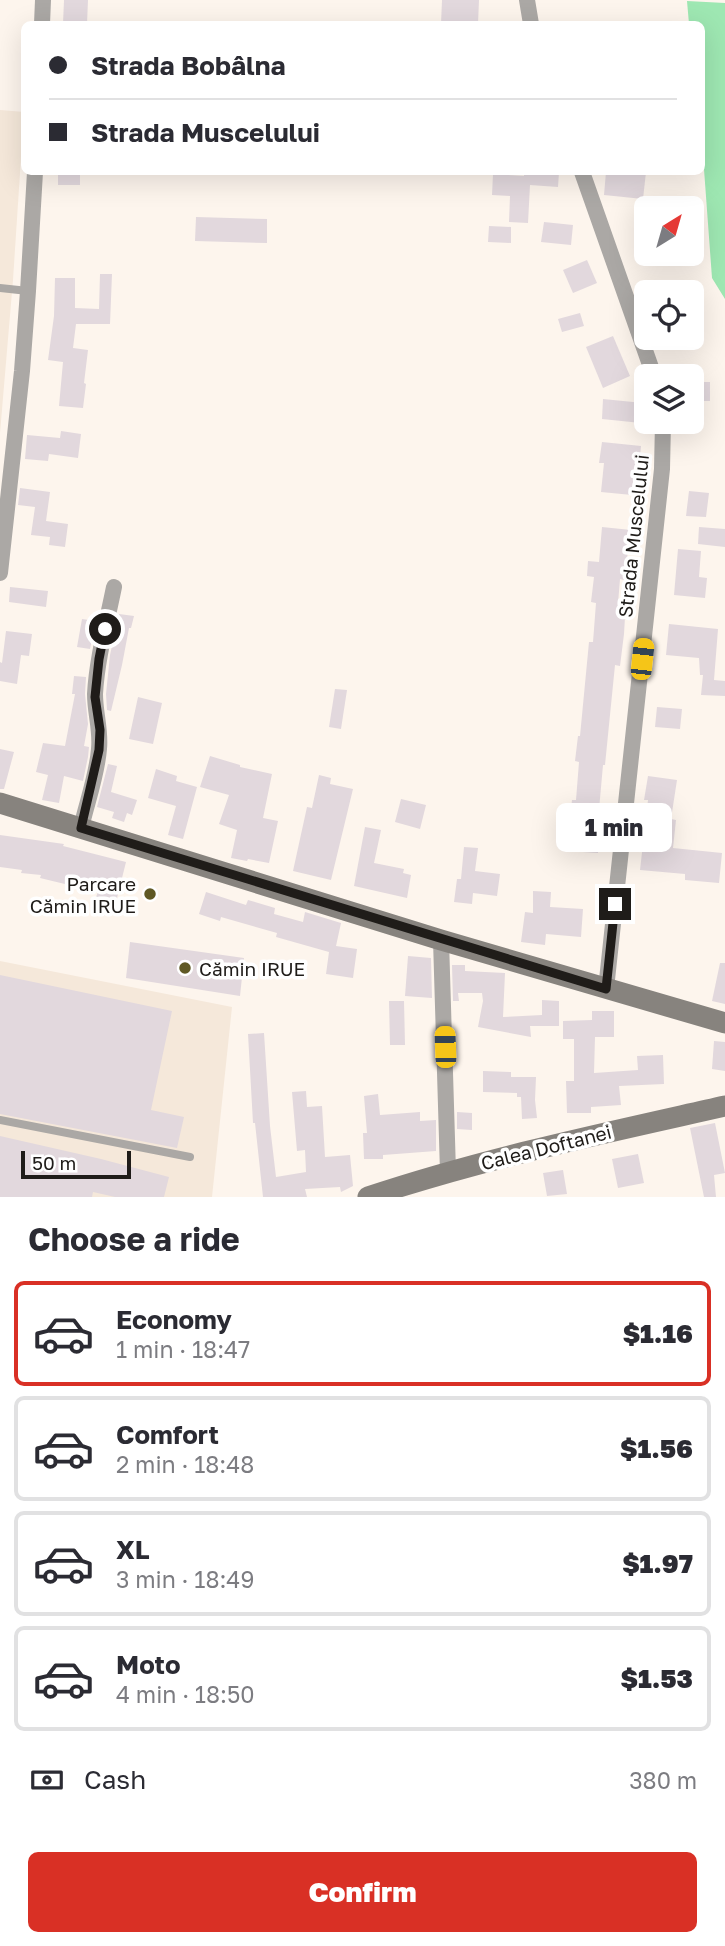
<!DOCTYPE html>
<html lang="en">
<head>
<meta charset="utf-8">
<style>
	:root { --surface:#fff; --page:#f7f7f7; --text:#2b2b33; --muted:#7c7c81; --line:#e1e1e2; --accent:#d93025 }
	body { margin:0; font-family:"Golos Text",sans-serif; background:var(--page); color:var(--text); height:100vh; display:flex; flex-direction:column; font-size:26px; white-space:nowrap }
	* { box-sizing:border-box; margin:0 }
	p { font-size:23px; color:var(--muted) }
	.icon { flex:none; width:38px; height:38px; fill:none; stroke:currentColor; stroke-width:2; stroke-linecap:round; stroke-linejoin:round }
	.map { position:relative; height:1197px; overflow:hidden }
	.side { display:flex; flex-direction:column; background:var(--surface); flex:1 }
	.side>* { flex:none }
	.top-card { position:absolute; left:21px; top:21px; width:684px; height:154px; border-radius:10px; box-shadow:0 7px 28px #0002; display:grid; align-content:center; height:154px; padding:0 28px; background:var(--surface) }
	.needle { width:46px; rotate:37deg }
	.buttons { position:absolute; left:634px; top:196px; display:grid; gap:14px }
	.buttons a { display:grid; place-items:center; width:70px; height:70px; border-radius:10px; background:var(--surface); box-shadow:0 7px 28px #0002; font-size:35px }
	.scale { position:absolute; left:21px; bottom:18px; width:110px; box-sizing:border-box; padding-left:7px; border:4px solid #1f1c19; border-top:0; font-size:19px; line-height:24px; white-space:nowrap; color:#1f1c19; -webkit-text-stroke:5px #fff; paint-order:stroke }
	.end { position:absolute; width:32px; height:32px; margin:-16px; border:9px solid #1f1c19; background:#fff; box-shadow:0 0 0 4px #fff }
	.from { border-radius:50% }
	.bubble { position:absolute; height:49px; border-radius:10px; background:var(--surface); box-shadow:0 7px 28px #0002; font-size:23px; font-weight:800; line-height:49px; text-align:center }
	.car { position:absolute; width:21px; height:42px; margin:-21px -10px; border-radius:9px; box-shadow:0 0 5px 2px #0007; background:linear-gradient(#f5c518 24%,#345 0 40%,#f5c518 0 76%,#345 0 86%,#f5c518 0) }
	.top-card b { display:flex; align-items:center; gap:24px; height:66px; font-size:26px }
	.top-card b+b { border-top:2px solid var(--line) }
	.top-card i { width:18px; height:18px; background:var(--text) }
	ul { padding:0; list-style:none }
	li { display:flex; align-items:center; gap:21px; height:105px; margin:0 14px 10px; padding:0 14px; border:4px solid var(--line); border-radius:10px }
	li div { flex:1 }
	li b { display:block; font-size:26px }
	li em { font-style:normal; font-weight:800 }
	li.selected { border-color:var(--accent) }
	li>.icon { width:63px; height:63px; stroke-width:1.5 }
	h2 { padding:0 28px; font-size:32px; line-height:84px }
	.pay { display:flex; align-items:center; gap:18px; height:77px; padding:0 28px; font-size:26px }
	.pay p { margin-inline-start:auto }
	.button { display:flex; gap:14px; margin-top:auto; padding:14px 28px }
	.button a { flex:1; height:80px; border-radius:10px; background:var(--accent); color:#fff; font-size:28px; font-weight:800; line-height:80px; text-align:center }
	.map>svg:first-child { display:block }
</style>
</head>
<body>
<div class="map">
<svg width="725" height="1197" viewBox="0 0 725 1197">
	<rect width="100%" height="100%" fill="#fdf5ed"/>
	<!-- built -->
	<g fill="#f5e8da">
		<polygon points="0,110 24,112 13,280 0,433"/>
		<polygon points="0,961 232,1007 212,1197 0,1197"/>
	</g>
	<!-- green -->
	<polygon fill="#9ee7b2" points="687,1 725,3 725,299 712,278 702,142 702,24 689,24"/>
	<!-- building -->
	<g fill="#e2d8dd">
		<polygon points="64,0 88,0 87,24 63,24"/>
		<polygon points="442,0 479,0 478,24 441,24"/>
		<rect x="58" y="172" width="22" height="13"/>
		<polygon points="524,172 559,172 558,187 530,185 528,223 509,222 510,196 492,195 493,174 524,176"/>
		<polygon points="606,172 646,172 643,199 604,195"/>
		<polygon points="196,217 267,219 267,243 195,241"/>
		<polygon points="544,222 573,225 571,245 541,242"/>
		<polygon points="489,226 511,227 511,243 488,242"/>
		<polygon points="587,260 597,283 573,293 563,270"/>
		<polygon points="100,274 112,274 110,324 76,324 73,348 88,350 84,383 86,384 83,408 59,406 63,362 48,360 54,316 55,278 75,278 75,308 99,309"/>
		<polygon points="580,313 584,326 562,332 558,319"/>
		<polygon points="613,336 630,376 603,388 586,347"/>
		<rect x="691" y="382" width="19" height="19"/>
		<polygon points="603,399 643,403 641,423 602,419"/>
		<polygon points="61,431 81,434 78,458 49,454 48,461 25,459 27,435 60,438"/>
		<polygon points="602,442 641,446 639,467 634,467 632,495 601,492 604,463 599,463"/>
		<polygon points="20,488 50,492 46,521 68,524 65,547 49,545 50,537 31,535 35,507 18,505"/>
		<polygon points="689,491 709,493 706,517 686,516"/>
		<polygon points="602,527 631,530 624,580 620,579 617,616 625,617 624,634 620,666 615,665 605,765 603,765 597,832 599,832 598,853 566,851 572,800 576,800 579,762 575,761 578,736 580,736 589,642 593,642 596,603 591,602 594,577 587,576 588,561 599,562"/>
		<polygon points="699,527 725,529 725,547 698,544"/>
		<polygon points="678,549 701,551 699,577 707,578 705,598 674,595"/>
		<polygon points="10,587 48,591 46,607 9,602"/>
		<polygon points="119,614 134,616 131,628 129,628 122,665 111,711 107,710 106,694 110,655"/>
		<polygon points="82,619 96,621 90,649 77,647"/>
		<polygon points="669,624 718,629 714,680 725,681 725,696 701,695 703,675 700,675 699,658 666,655"/>
		<polygon points="6,631 32,634 29,656 21,655 17,684 0,681 0,662 2,663"/>
		<polygon points="74,676 86,677 85,694 88,724 84,746 89,747 88,757 83,781 64,776 59,803 42,800 48,775 36,772 43,743 65,746 75,694 72,694"/>
		<polygon points="335,689 347,690 341,729 329,727"/>
		<polygon points="138,697 162,703 153,744 129,739"/>
		<polygon points="657,707 682,709 680,729 655,727"/>
		<polygon points="0,749 14,752 4,789 0,789"/>
		<polygon points="210,756 240,765 240,767 272,774 263,818 278,821 269,863 248,859 247,861 231,858 237,830 219,824 229,795 200,787"/>
		<polygon points="108,764 117,766 111,792 137,800 132,815 127,813 124,822 112,818 114,812 97,807"/>
		<polygon points="156,769 177,776 176,781 197,787 183,839 168,835 176,806 148,798"/>
		<polygon points="319,775 331,778 330,784 353,789 331,880 293,871 307,807 312,808"/>
		<polygon points="648,776 677,780 671,819 676,820 673,848 722,853 719,883 685,880 685,874 640,870 648,800 644,800"/>
		<polygon points="401,799 426,805 420,829 395,822"/>
		<polygon points="365,827 381,830 374,863 404,869 403,873 411,875 407,898 354,886"/>
		<polygon points="0,835 64,844 63,846 126,862 116,902 96,897 98,892 40,878 41,875 21,873 22,870 0,867"/>
		<polygon points="464,847 478,848 475,871 500,874 497,896 473,893 472,904 454,902 457,879 461,879"/>
		<polygon points="533,891 551,892 550,907 583,909 581,937 546,934 545,945 521,942 525,912 533,913"/>
		<polygon points="206,892 246,905 248,900 275,908 274,914 303,922 305,912 341,923 336,946 357,949 353,978 326,974 329,952 276,937 277,933 221,917 220,921 199,914"/>
		<polygon points="130,942 244,958 240,996 126,978"/>
		<polygon points="408,956 431,958 432,998 405,996"/>
		<polygon points="720,963 725,963 725,1004 712,1001"/>
		<polygon points="452,965 465,965 465,971 505,973 503,1017 542,1015 542,1000 559,1001 559,1026 530,1026 531,1037 478,1027 483,1001 482,993 458,993 459,1001 453,1001"/>
		<polygon points="0,975 172,1011 151,1110 184,1117 177,1148 0,1114"/>
		<polygon points="389,1001 404,1001 405,1045 390,1045"/>
		<polygon points="592,1011 614,1011 614,1037 595,1037 594,1073 638,1070 637,1056 663,1055 664,1084 619,1086 621,1105 591,1107 591,1113 567,1113 566,1081 574,1081 574,1039 563,1039 563,1021 592,1020"/>
		<polygon points="264,1033 270,1126 276,1177 306,1172 305,1150 297,1151 292,1092 306,1091 307,1107 322,1106 325,1157 350,1155 353,1186 341,1192 340,1187 305,1189 307,1197 263,1197 255,1123 253,1123 248,1034"/>
		<polygon points="714,1041 725,1042 725,1071 712,1069"/>
		<polygon points="483,1071 511,1072 511,1077 536,1077 535,1100 537,1118 522,1119 521,1097 517,1097 517,1093 483,1092"/>
		<polygon points="378,1094 380,1115 420,1112 420,1121 436,1120 436,1151 383,1155 383,1159 364,1159 363,1133 367,1133 364,1096"/>
		<polygon points="457,1112 472,1113 472,1130 457,1129"/>
		<polygon points="715,1123 725,1173 714,1175 716,1197 704,1197 690,1128"/>
		<polygon points="0,1136 101,1159 169,1177 164,1197 115,1197 93,1192 92,1197 0,1197"/>
		<polygon points="638,1154 644,1183 618,1188 612,1159"/>
		<polygon points="563,1170 567,1194 547,1196 543,1173"/>
	</g>
	<g fill="none" stroke-linecap="round" stroke-linejoin="round">
		<!-- lane -->
		<g stroke="#aba8a5" stroke-width="8">
			<polyline points="0,288 28,291"/>
			<polyline points="0,1120 190,1157"/>
		</g>
		<!-- street -->
		<g stroke="#aba8a5" stroke-width="16">
			<polyline points="527,0 531,24"/>
			<polyline points="42,24 43,0"/>
			<polyline points="582,172 654,376"/>
			<polyline points="0,573 22,371 28,291 35,172"/>
			<path d="M81,828C87,802 97,775 99,749C101,730 95,713 95,694C97,658 107,622 114,587"/>
			<polyline points="441,940 448,1172"/>
			<polyline points="606,989 662,469 663,422"/>
		</g>
		<!-- secondary -->
		<g stroke="#87837e" stroke-width="21">
			<polyline points="0,803 441,940 725,1023"/>
			<path d="M368,1197C485,1158 605,1133 725,1106"/>
		</g>
	</g>
	<g fill="none" stroke-linecap="round" stroke-linejoin="round">
		<!-- route -->
		<polyline stroke="#1f1c19" stroke-width="9" points="105,629 99,659 95,697 100,730 99,750 81,828 606,989 615,904"/>
	</g>
	<!-- markers -->
	<g fill="#5f5824" stroke="#fff" stroke-width="2.5">
		<circle cx="150" cy="894" r="7"/>
		<circle cx="185" cy="968" r="7"/>
	</g>
	<g text-anchor="middle" dominant-baseline="central" stroke-width="7" stroke-linejoin="round" paint-order="stroke">
		<!-- street labels -->
		<g font-size="19" fill="#1f1c19" stroke="#fff">
			<text transform="translate(633 536) rotate(-84)">Strada Muscelului</text>
			<text transform="translate(546 1147) rotate(-14)">Calea Doftanei</text>
		</g>
		<!-- poi labels -->
		<g font-size="19" fill="#1f1c19" stroke="#fff" text-anchor="end">
			<text x="136" y="883">Parcare<tspan x="136" dy="22">Cămin IRUE</tspan></text>
			<text x="199" y="968" text-anchor="start">Cămin IRUE</text>
		</g>
	</g>
</svg>
<div class="buttons">
<a><svg class="needle" viewBox="-14 -14 28 28"><path d="M0-13l5 13h-10z" fill="#e53935"/><path d="M0 13l5-13h-10z" fill="#7c7c81"/></svg></a>
<a><svg class="icon" aria-label="locate" viewBox="0 0 24 24"><circle cx="12" cy="12" r="6"/><path d="M12 2v4M12 18v4M2 12h4M18 12h4"/></svg></a>
<a><svg class="icon" aria-label="layers" viewBox="0 0 24 24"><path d="M12 4l9 5-9 5-9-5zM3 14l9 5 9-5"/></svg></a>
</div>
<div class="scale">50 m</div>
<i class="end from" style="left:105px;top:629px"></i>
<i class="end" style="left:615px;top:904px"></i>
<div class="bubble" style="left:556px;top:803px;width:116px">1 min</div>
<i class="car" style="left:642px;top:659px;rotate:6deg"></i>
<i class="car" style="left:445px;top:1047px;rotate:358deg"></i>
<div class="top-card">
<b><i class="from"></i>Strada Bobâlna</b>
<b><i></i>Strada Muscelului</b>
</div>
</div>
<section class="side">
<h2>Choose a ride</h2>
<ul>
<li class="selected"><svg class="icon" aria-label="car" viewBox="0 0 24 24"><path d="M5 17H2v-5l4-1 3-4h7l3 4 3 1v5h-3M9 17h6M6 11h13"/><circle cx="7" cy="17" r="2"/><circle cx="17" cy="17" r="2"/></svg><div><b>Economy</b><p>1 min · 18:47</p></div><em>$1.16</em></li>
<li><svg class="icon" aria-label="car" viewBox="0 0 24 24"><path d="M5 17H2v-5l4-1 3-4h7l3 4 3 1v5h-3M9 17h6M6 11h13"/><circle cx="7" cy="17" r="2"/><circle cx="17" cy="17" r="2"/></svg><div><b>Comfort</b><p>2 min · 18:48</p></div><em>$1.56</em></li>
<li><svg class="icon" aria-label="car" viewBox="0 0 24 24"><path d="M5 17H2v-5l4-1 3-4h7l3 4 3 1v5h-3M9 17h6M6 11h13"/><circle cx="7" cy="17" r="2"/><circle cx="17" cy="17" r="2"/></svg><div><b>XL</b><p>3 min · 18:49</p></div><em>$1.97</em></li>
<li><svg class="icon" aria-label="car" viewBox="0 0 24 24"><path d="M5 17H2v-5l4-1 3-4h7l3 4 3 1v5h-3M9 17h6M6 11h13"/><circle cx="7" cy="17" r="2"/><circle cx="17" cy="17" r="2"/></svg><div><b>Moto</b><p>4 min · 18:50</p></div><em>$1.53</em></li>
</ul>
<div class="pay"><svg class="icon" aria-label="cash" viewBox="0 0 24 24"><path d="M3 7h18v10H3z"/><circle cx="12" cy="12" r="2"/></svg>Cash<p>380 m</p></div>
<div class="button"><a>Confirm</a></div>
</section>
</body>
</html>
